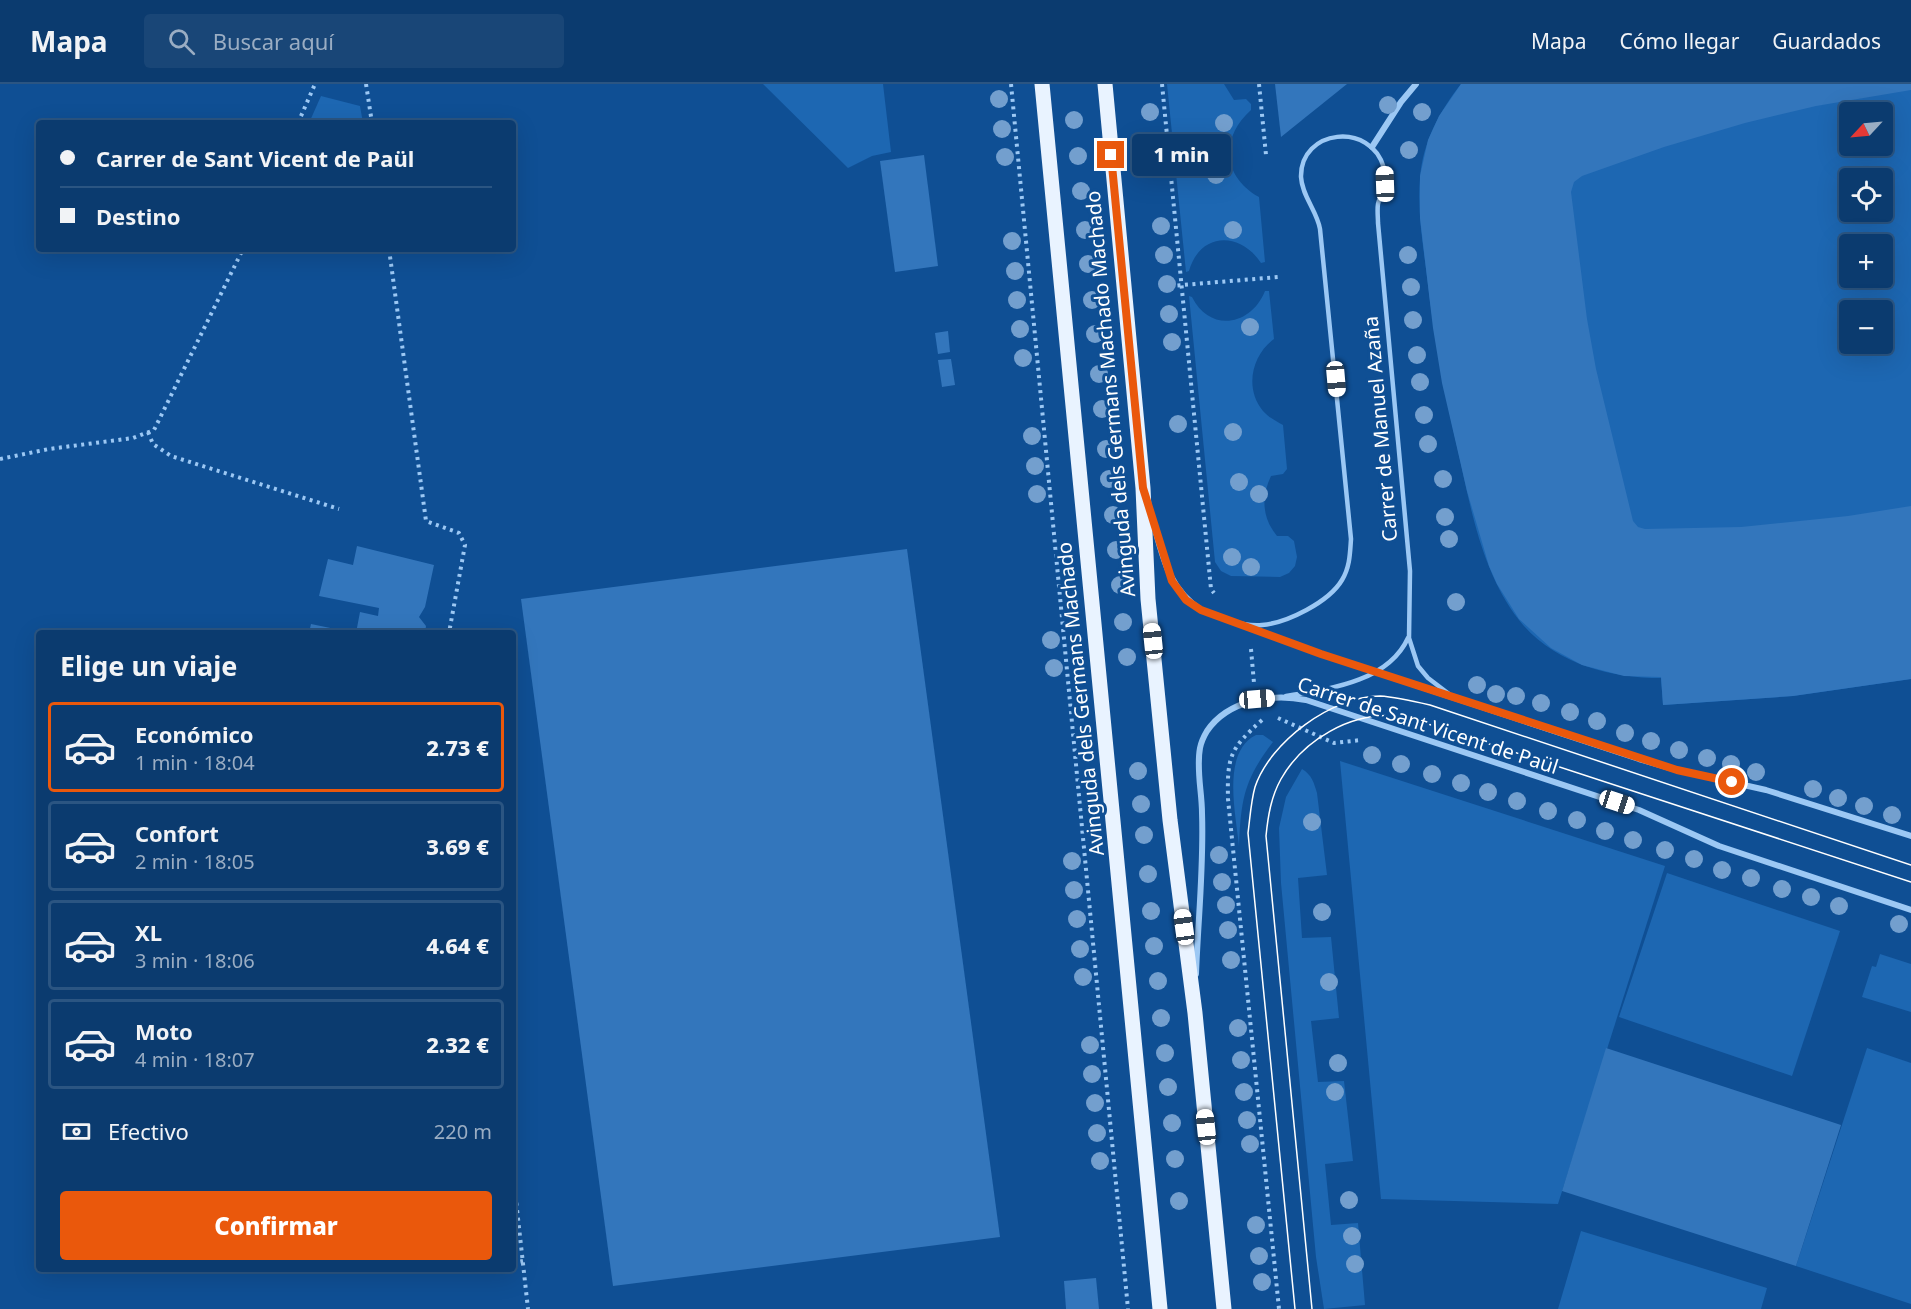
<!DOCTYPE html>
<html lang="es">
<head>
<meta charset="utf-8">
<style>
	:root { --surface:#0b3b6f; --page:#194677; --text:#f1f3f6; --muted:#9aadc3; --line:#2b5582; --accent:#ea580c }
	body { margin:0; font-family:"Noto Sans",sans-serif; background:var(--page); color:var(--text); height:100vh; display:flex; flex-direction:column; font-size:22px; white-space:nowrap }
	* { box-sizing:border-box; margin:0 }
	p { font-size:20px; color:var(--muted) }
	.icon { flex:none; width:33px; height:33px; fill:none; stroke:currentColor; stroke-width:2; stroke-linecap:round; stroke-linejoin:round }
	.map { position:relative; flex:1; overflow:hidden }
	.sheet { position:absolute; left:36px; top:546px; width:480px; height:642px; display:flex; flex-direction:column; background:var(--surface); border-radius:6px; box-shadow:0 6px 24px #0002,0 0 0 2px var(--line) }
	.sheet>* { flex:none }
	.hud { position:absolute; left:36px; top:36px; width:480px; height:132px; border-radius:6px; box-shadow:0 6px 24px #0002,0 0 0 2px var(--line); display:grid; align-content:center; height:132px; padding:0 24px; background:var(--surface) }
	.needle { width:39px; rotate:244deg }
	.controls { position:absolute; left:1839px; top:18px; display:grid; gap:12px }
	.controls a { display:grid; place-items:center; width:54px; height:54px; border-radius:6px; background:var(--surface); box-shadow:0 6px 24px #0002,0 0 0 2px var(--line); font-size:30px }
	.end { position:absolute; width:27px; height:27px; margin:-14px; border:8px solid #ea580c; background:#fff; box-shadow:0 0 0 3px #fff }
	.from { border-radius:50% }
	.bubble { position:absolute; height:42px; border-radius:6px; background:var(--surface); box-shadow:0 6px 24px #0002,0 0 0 2px var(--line); font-size:20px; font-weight:800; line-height:42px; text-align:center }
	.car { position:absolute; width:18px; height:36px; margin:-18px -9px; border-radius:8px; box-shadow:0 0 4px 2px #0007; background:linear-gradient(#fff 24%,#345 0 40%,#fff 0 76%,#345 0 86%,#fff 0) }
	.hud b { display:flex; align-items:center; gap:21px; height:57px; font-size:22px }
	.hud b+b { border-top:2px solid var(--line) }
	.hud i { width:15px; height:15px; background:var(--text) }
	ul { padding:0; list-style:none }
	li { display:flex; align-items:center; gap:18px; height:90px; margin:0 12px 9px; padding:0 12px; border:3px solid var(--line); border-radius:6px }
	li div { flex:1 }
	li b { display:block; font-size:22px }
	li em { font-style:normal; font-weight:800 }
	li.active { border-color:var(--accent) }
	li>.icon { width:54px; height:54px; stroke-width:1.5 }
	h2 { padding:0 24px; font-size:27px; line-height:72px }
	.pay { display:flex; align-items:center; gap:15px; height:66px; padding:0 24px; font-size:22px }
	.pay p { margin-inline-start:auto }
	.primary-button { display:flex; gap:12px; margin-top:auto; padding:12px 24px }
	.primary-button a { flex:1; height:69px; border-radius:6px; background:var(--accent); color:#fff; font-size:24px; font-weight:800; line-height:69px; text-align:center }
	header { display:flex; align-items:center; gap:36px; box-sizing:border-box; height:84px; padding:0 30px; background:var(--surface); border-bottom:2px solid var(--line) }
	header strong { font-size:28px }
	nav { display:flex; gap:33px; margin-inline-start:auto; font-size:21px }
	.search { width:420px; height:54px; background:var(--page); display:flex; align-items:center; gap:15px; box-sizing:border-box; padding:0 21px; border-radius:6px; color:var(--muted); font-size:22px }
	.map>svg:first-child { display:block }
</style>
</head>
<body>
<header>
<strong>Mapa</strong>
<div class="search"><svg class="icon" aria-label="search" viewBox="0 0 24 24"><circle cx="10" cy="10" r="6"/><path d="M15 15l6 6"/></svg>Buscar aquí</div>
<nav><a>Mapa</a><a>Cómo llegar</a><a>Guardados</a></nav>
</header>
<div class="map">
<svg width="1911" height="1225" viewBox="0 0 1911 1225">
	<rect width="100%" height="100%" fill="#0f4f94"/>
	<!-- green -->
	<g fill="#1d67b2" fill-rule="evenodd">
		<polygon points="763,0 883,0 891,68 872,72 848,84"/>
		<path d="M1167,0H1224L1234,16L1246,15L1251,20V26C1220,54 1222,92 1259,113L1265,178L1261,179C1240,147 1200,148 1189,187L1186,188Z"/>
		<path d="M1461,0H1911V595L1793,612L1663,621L1661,594C1609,594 1553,579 1519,536C1483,490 1471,427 1459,371C1445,312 1434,253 1427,193C1423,160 1417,127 1420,94C1423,58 1439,28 1461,0ZM1850,28H1882V62H1850ZM1850,94H1882V128H1850ZM1850,160H1882V194H1850ZM1850,226H1882V260H1850Z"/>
		<polygon points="321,12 360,22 363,39 309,39"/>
		<path d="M1265,207H1269L1274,255C1252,271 1244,304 1263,327C1268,333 1276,337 1283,341L1287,385L1283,390L1271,392C1261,413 1262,434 1277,452H1288L1294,457L1297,473L1295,482L1289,489L1280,493L1231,492L1221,487L1215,478L1189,212L1192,213C1210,249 1251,242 1265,207Z"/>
		<path d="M1256,651H1263L1273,658C1244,696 1241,715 1239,762C1236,731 1221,668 1256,651Z"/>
		<polygon points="1340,677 1665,782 1558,1120 1381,1115"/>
		<path d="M1302,685C1312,691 1314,699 1317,709L1327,791L1298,794L1302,854L1331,853L1339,934L1311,937L1318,998L1344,997L1353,1077L1325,1080L1331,1141L1358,1139L1365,1221L1324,1225L1316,1173L1281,799L1279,744L1286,713Z"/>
		<polygon points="1667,789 1840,847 1792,992 1619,933"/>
		<polygon points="1880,870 1911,880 1911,928 1862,913 1872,882 1876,883"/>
		<polygon points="1867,964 1911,979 1911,1220 1796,1182"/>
		<polygon points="1581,1147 1767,1204 1761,1225 1558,1225"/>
	</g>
	<!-- building -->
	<g fill="#3376bc">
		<polygon points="1275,0 1347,0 1281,53"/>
		<polygon points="1461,0 1911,0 1911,6 1816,22 1745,39 1664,63 1582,92 1574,98 1571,108 1587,235 1596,285 1633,437 1638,443 1645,445 1741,443 1848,432 1911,422 1911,595 1793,612 1663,621 1661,593 1624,592 1582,581 1551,564 1519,535 1497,500 1489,482 1467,407 1442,299 1433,244 1420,134 1420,92 1428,56 1439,32"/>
		<polygon points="924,71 938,182 895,188 880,77"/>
		<polygon points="948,247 950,268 938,270 935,249"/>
		<polygon points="951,275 955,301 942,303 938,276"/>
		<polygon points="357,462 434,481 425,523 419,533 426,542 425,549 356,549 360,528 378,532 379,524 319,512 328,475 353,481"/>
		<polygon points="907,465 1000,1153 613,1202 521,515"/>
		<polygon points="311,540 340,546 340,549 309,549"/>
		<polygon points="1606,964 1841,1041 1796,1182 1562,1107"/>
		<polygon points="1096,1194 1099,1225 1066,1225 1064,1197"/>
	</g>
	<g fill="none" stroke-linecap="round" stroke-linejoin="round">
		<!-- path -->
		<g stroke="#9cc8f4" stroke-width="4" stroke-dasharray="3 4.5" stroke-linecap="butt">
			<polyline points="366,0 372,39"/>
			<polyline points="1011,0 1128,1225"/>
			<polyline points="1162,0 1211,505 1214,509"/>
			<polyline points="1259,0 1266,71"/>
			<polyline points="298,39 315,0"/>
			<polyline points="389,165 426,437 459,449 465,461 449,549"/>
			<polyline points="1170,202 1279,193"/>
			<polyline points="148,348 153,360 171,372 339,425"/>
			<polyline points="0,375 49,365 133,354 154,346 243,165"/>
			<polyline points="1251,565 1254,599"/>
			<polyline points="1278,634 1334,659 1361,656"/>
			<path d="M1262,636C1230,665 1227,672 1228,715L1279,1225"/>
			<polyline points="513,1089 528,1225"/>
			<polyline points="513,1179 523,1177"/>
		</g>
		<!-- service -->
		<g stroke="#9cc8f4" stroke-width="4.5">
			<path d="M1243,540C1249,541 1256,542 1262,541C1287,539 1329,518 1342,496C1350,483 1350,469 1351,455L1320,145C1317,127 1302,112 1301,93C1300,45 1371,37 1384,84C1387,98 1381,108 1378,120C1377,126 1378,133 1378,139L1410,487L1409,554L1418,582L1428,594L1449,610"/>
			<path d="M1286,612C1329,605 1388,598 1408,554"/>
		</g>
		<!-- minor -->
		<g stroke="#9cc8f4" stroke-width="6">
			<polyline points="1372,63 1401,18 1416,0"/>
			<path d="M1150,427C1162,467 1165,502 1201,526L1321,570L1639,675L1677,686L1766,706L1911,752"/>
			<path d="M1196,890C1198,836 1204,782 1202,729C1202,708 1196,685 1200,664C1201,659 1204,652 1207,647C1228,616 1272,609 1306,616L1639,726L1719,762L1911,826"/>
		</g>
		<!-- primary -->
		<g stroke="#e9f3ff" stroke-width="15">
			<polyline points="1042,0 1160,1225"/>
			<polyline points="1105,0 1143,404 1148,515 1170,736 1195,929 1224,1225"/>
		</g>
		<!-- tram -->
		<g stroke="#fff" stroke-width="1.5">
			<path d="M1295,1225L1248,749C1250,734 1251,717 1255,703C1270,658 1332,612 1380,612C1396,613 1413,617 1430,621L1911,781"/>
			<path d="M1312,1225L1266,752C1268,732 1271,713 1281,695C1303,656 1351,628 1396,632C1404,633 1412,635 1419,637L1911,798"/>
		</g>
	</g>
	<!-- trees -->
	<g fill="#739fce">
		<circle cx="999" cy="15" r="9"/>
		<circle cx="1388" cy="21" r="9"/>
		<circle cx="1150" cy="28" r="9"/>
		<circle cx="1422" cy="28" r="9"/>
		<circle cx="1074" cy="36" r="9"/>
		<circle cx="1224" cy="39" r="9"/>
		<circle cx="1002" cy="45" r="9"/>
		<circle cx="1152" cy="57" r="9"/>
		<circle cx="1409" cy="66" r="9"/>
		<circle cx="1078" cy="72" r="9"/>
		<circle cx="1005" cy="73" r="9"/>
		<circle cx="1216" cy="91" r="9"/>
		<circle cx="1081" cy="107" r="9"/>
		<circle cx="1161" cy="142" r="9"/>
		<circle cx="1085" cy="146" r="9"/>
		<circle cx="1233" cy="146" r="9"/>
		<circle cx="1012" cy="157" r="9"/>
		<circle cx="1164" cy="171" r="9"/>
		<circle cx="1408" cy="171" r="9"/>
		<circle cx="1088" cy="180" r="9"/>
		<circle cx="1015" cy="187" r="9"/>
		<circle cx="1167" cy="200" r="9"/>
		<circle cx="1411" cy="203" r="9"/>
		<circle cx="1017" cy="216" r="9"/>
		<circle cx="1092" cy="216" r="9"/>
		<circle cx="1169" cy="230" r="9"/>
		<circle cx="1413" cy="236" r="9"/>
		<circle cx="1250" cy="243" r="9"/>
		<circle cx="1020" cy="245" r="9"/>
		<circle cx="1095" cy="250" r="9"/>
		<circle cx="1172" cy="258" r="9"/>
		<circle cx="1417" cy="271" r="9"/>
		<circle cx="1023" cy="274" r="9"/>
		<circle cx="1099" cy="290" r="9"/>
		<circle cx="1420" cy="298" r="9"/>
		<circle cx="1102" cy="325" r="9"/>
		<circle cx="1424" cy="331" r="9"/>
		<circle cx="1178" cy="340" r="9"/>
		<circle cx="1233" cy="348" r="9"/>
		<circle cx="1032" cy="352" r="9"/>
		<circle cx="1428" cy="360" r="9"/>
		<circle cx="1106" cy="365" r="9"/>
		<circle cx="1035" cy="382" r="9"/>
		<circle cx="1109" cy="395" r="9"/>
		<circle cx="1443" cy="395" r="9"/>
		<circle cx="1239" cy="398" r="9"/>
		<circle cx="1037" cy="410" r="9"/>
		<circle cx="1259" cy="410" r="9"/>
		<circle cx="1113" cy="431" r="9"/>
		<circle cx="1445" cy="433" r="9"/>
		<circle cx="1449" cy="455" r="9"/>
		<circle cx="1116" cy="466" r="9"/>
		<circle cx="1232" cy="473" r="9"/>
		<circle cx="1251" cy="483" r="9"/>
		<circle cx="1120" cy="501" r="9"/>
		<circle cx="1456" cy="518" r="9"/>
		<circle cx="1123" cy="538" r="9"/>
		<circle cx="1051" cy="556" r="9"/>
		<circle cx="1127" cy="573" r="9"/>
		<circle cx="1054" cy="584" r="9"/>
		<circle cx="1477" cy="601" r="9"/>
		<circle cx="1496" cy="610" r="9"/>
		<circle cx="1516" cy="612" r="9"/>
		<circle cx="1541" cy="619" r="9"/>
		<circle cx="1570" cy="628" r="9"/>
		<circle cx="1597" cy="637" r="9"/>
		<circle cx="1625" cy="649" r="9"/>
		<circle cx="1651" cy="657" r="9"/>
		<circle cx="1679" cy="666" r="9"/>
		<circle cx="1372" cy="671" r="9"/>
		<circle cx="1707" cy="674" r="9"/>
		<circle cx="1401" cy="680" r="9"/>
		<circle cx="1731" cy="680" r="9"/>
		<circle cx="1138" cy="687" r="9"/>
		<circle cx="1756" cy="688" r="9"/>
		<circle cx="1432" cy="690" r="9"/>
		<circle cx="1461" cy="699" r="9"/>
		<circle cx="1813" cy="705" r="9"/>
		<circle cx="1488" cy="708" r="9"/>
		<circle cx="1838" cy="714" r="9"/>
		<circle cx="1517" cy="717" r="9"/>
		<circle cx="1141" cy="720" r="9"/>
		<circle cx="1864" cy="722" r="9"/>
		<circle cx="1548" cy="727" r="9"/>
		<circle cx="1892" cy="731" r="9"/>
		<circle cx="1577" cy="736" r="9"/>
		<circle cx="1312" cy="738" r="9"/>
		<circle cx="1605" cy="747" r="9"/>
		<circle cx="1144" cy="751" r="9"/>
		<circle cx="1633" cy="756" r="9"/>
		<circle cx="1665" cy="766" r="9"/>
		<circle cx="1219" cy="771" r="9"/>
		<circle cx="1694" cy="775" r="9"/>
		<circle cx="1072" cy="777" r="9"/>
		<circle cx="1722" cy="786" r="9"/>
		<circle cx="1148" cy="790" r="9"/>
		<circle cx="1751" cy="794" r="9"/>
		<circle cx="1222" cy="798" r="9"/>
		<circle cx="1782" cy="805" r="9"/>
		<circle cx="1074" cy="806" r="9"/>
		<circle cx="1811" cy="813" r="9"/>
		<circle cx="1226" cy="821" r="9"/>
		<circle cx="1839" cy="822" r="9"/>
		<circle cx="1151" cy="827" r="9"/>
		<circle cx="1322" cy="828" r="9"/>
		<circle cx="1077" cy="835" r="9"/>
		<circle cx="1899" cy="840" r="9"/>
		<circle cx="1228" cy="846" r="9"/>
		<circle cx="1154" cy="862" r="9"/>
		<circle cx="1080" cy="865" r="9"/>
		<circle cx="1231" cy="876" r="9"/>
		<circle cx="1083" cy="893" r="9"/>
		<circle cx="1158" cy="897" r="9"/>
		<circle cx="1329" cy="898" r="9"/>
		<circle cx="1161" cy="934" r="9"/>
		<circle cx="1238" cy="944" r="9"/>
		<circle cx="1090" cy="961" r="9"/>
		<circle cx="1165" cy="969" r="9"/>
		<circle cx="1241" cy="976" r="9"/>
		<circle cx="1338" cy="979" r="9"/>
		<circle cx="1092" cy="990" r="9"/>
		<circle cx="1168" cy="1003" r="9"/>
		<circle cx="1244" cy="1008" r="9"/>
		<circle cx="1335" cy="1008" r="9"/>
		<circle cx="1095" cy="1019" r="9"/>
		<circle cx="1247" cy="1036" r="9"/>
		<circle cx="1172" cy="1039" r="9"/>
		<circle cx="1097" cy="1049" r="9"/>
		<circle cx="1250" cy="1060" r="9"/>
		<circle cx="1175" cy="1075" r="9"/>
		<circle cx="1100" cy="1077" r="9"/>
		<circle cx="1349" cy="1116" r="9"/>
		<circle cx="1179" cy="1117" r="9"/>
		<circle cx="1256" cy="1141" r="9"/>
		<circle cx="1352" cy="1152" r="9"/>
		<circle cx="1259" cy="1172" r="9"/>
		<circle cx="1355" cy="1180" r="9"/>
		<circle cx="1262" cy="1198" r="9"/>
	</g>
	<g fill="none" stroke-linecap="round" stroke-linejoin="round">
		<!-- route -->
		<polyline stroke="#ea580c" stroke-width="8" points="1111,71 1143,404 1172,497 1186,516 1201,526 1321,570 1677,686 1732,698"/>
	</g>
	<g text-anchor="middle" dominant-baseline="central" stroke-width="6" stroke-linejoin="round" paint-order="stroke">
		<!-- street labels -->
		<g font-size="20" fill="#fff" stroke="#0f4f94">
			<text transform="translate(1110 310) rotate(-95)">Avinguda dels Germans Machado Machado</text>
			<text transform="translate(1380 345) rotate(-95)">Carrer de Manuel Azaña</text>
			<text transform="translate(1080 615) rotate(-96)">Avinguda dels Germans Machado</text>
			<text transform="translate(1428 641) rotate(18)">Carrer de Sant Vicent de Paül</text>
		</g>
	</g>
</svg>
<div class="controls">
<a><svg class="needle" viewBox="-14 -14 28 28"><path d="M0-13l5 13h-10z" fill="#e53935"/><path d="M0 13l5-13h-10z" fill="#9aadc3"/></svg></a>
<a><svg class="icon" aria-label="locate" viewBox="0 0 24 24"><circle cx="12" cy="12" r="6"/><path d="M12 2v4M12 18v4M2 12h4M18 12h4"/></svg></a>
<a>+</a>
<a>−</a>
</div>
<i class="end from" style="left:1732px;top:698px"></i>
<i class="end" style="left:1111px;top:71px"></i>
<div class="bubble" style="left:1132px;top:50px;width:99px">1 min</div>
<i class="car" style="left:1385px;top:100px;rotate:358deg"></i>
<i class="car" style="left:1336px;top:295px;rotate:175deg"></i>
<i class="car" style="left:1153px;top:557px;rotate:354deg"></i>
<i class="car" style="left:1257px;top:615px;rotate:85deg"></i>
<i class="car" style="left:1617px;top:718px;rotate:108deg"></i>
<i class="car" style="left:1184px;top:843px;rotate:352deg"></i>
<i class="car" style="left:1206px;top:1043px;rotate:354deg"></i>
<div class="hud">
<b><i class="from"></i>Carrer de Sant Vicent de Paül</b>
<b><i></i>Destino</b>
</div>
<section class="sheet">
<h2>Elige un viaje</h2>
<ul>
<li class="active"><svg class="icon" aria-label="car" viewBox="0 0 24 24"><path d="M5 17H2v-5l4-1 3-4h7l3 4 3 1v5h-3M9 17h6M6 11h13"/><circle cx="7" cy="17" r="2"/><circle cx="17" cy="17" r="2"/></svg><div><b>Económico</b><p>1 min · 18:04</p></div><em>2.73 €</em></li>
<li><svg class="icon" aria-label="car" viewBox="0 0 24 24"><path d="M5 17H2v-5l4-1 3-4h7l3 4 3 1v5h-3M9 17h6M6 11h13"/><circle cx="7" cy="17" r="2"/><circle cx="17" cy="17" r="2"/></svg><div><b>Confort</b><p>2 min · 18:05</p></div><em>3.69 €</em></li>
<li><svg class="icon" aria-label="car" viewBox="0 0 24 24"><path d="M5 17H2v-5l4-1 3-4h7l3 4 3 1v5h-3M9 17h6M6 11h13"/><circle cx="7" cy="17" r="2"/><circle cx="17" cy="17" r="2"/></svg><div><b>XL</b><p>3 min · 18:06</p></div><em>4.64 €</em></li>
<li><svg class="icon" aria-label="car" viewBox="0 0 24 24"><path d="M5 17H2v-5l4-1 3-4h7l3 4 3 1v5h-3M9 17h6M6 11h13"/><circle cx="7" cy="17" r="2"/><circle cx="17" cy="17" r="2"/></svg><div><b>Moto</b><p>4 min · 18:07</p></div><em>2.32 €</em></li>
</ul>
<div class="pay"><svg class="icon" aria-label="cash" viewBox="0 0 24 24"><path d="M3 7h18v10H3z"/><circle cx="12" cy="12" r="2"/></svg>Efectivo<p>220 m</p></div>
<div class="primary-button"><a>Confirmar</a></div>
</section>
</div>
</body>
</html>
